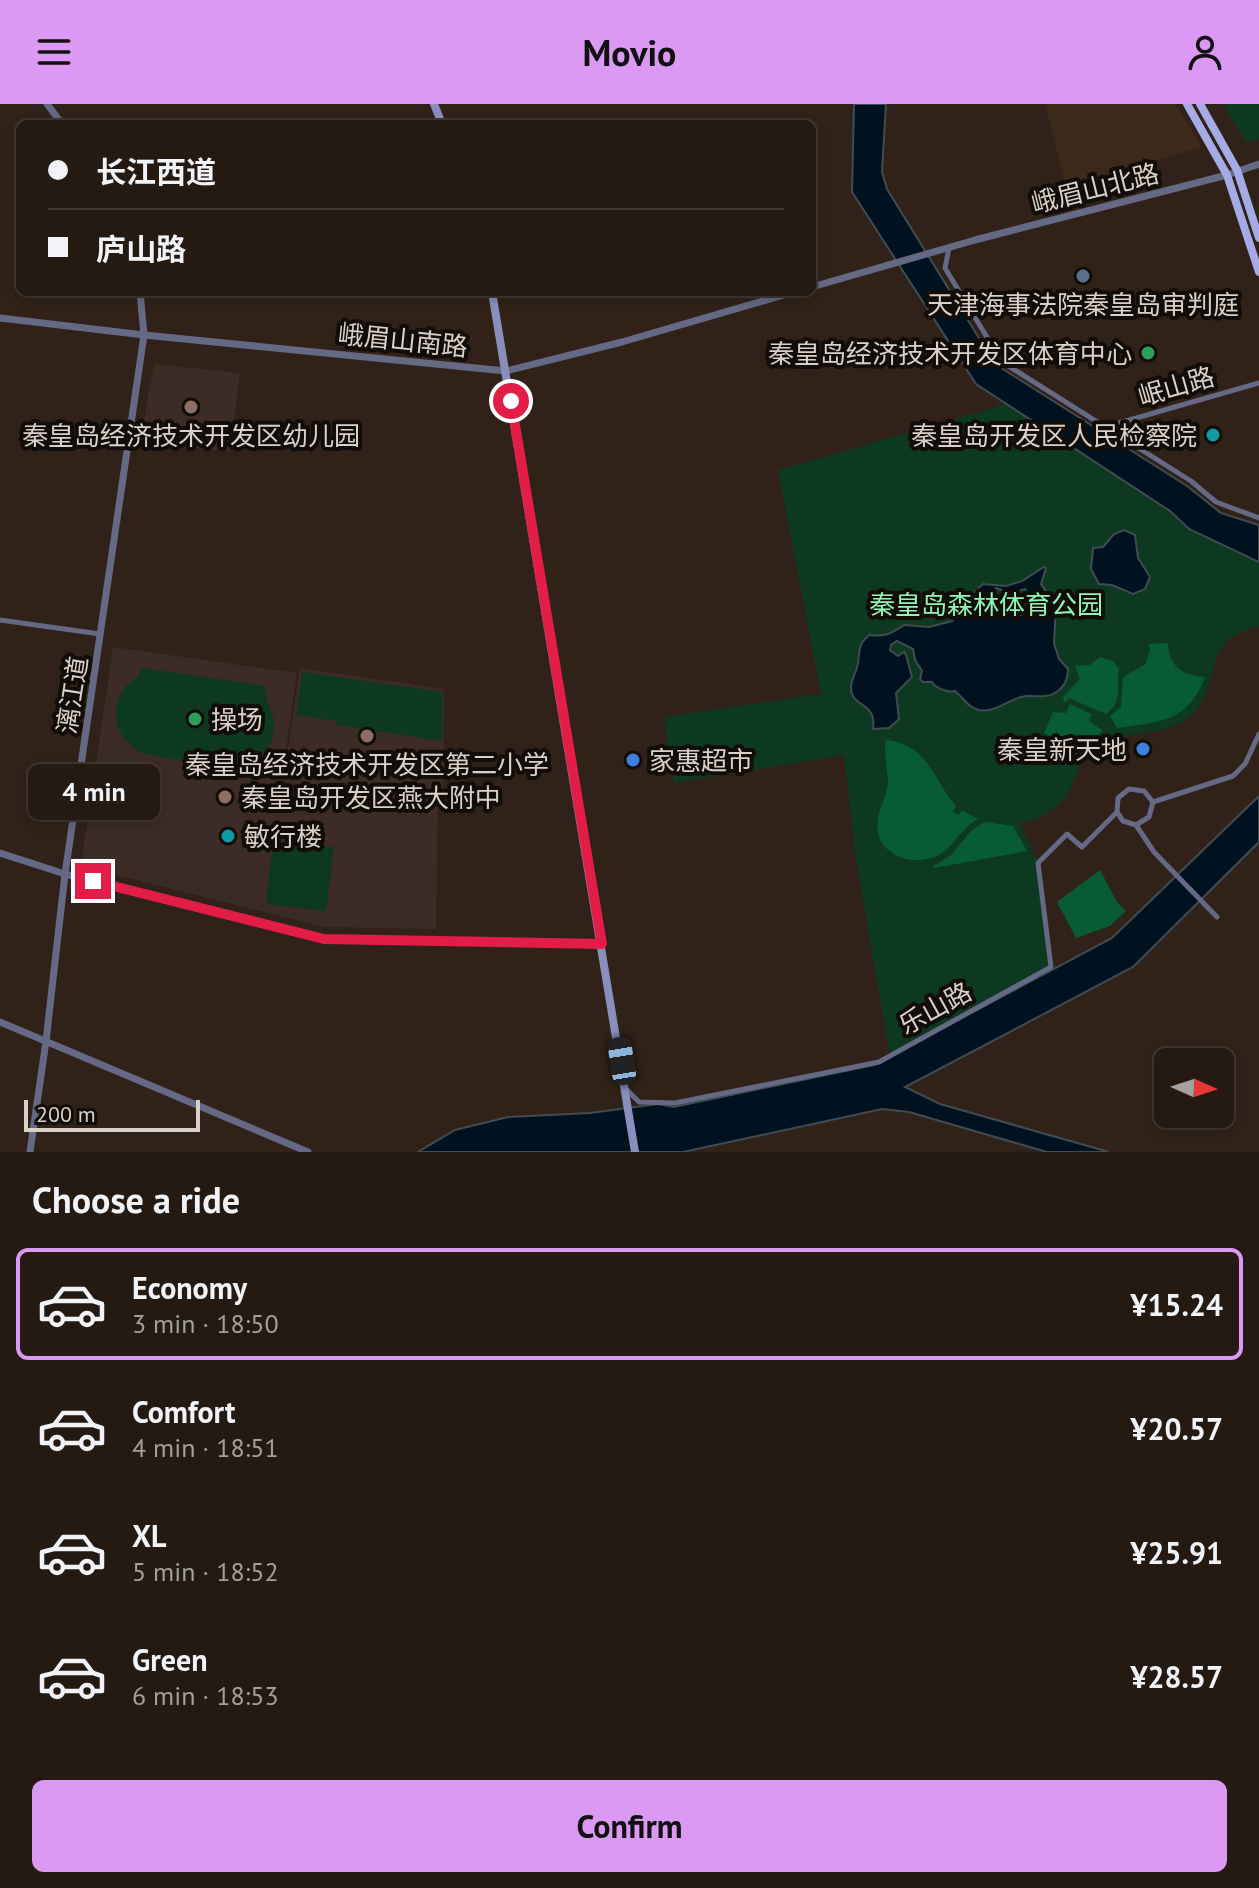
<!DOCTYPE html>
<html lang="en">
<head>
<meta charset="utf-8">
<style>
	:root { --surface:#241a12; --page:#302720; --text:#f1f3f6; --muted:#a3a19f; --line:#413832; --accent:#dc99f4 }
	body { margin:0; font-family:"PT Sans","Noto Sans SC",sans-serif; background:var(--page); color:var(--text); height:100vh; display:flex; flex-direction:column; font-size:30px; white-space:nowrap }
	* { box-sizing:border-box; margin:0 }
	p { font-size:26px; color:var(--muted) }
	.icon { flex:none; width:44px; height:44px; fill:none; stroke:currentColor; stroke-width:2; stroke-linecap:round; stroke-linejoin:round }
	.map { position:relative; height:1048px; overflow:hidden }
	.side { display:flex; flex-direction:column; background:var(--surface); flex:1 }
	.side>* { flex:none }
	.top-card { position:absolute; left:16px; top:16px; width:800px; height:176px; border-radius:12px; box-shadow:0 4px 12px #0003,0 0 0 2px var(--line); display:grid; align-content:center; height:176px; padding:0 32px; background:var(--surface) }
	.needle { width:52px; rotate:93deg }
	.buttons { position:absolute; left:1154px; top:944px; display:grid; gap:16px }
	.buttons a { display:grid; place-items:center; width:80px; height:80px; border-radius:12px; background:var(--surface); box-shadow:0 4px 12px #0003,0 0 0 2px var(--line); font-size:40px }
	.scale { position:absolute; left:24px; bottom:20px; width:176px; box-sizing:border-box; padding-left:8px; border:4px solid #d9d0c9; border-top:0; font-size:22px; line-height:28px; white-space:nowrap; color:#d9d0c9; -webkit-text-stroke:6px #130d09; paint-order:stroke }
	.end { position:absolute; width:36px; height:36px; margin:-18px; border:10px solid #e11d48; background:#fff; box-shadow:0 0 0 4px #fff }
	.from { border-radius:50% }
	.bubble { position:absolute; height:56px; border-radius:12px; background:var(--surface); box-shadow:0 4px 12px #0003,0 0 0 2px var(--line); font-size:26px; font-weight:700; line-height:56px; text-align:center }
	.car { position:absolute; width:24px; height:48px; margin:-24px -12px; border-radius:10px; box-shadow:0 0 6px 2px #0007; background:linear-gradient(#222 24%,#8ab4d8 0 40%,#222 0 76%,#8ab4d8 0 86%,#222 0) }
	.top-card b { display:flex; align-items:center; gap:28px; height:76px; font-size:30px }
	.top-card b+b { border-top:2px solid var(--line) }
	.top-card i { width:20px; height:20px; background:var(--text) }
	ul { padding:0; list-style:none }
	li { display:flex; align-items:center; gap:24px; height:112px; margin:0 16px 12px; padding:0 16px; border:4px solid transparent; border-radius:12px }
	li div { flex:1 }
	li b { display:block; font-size:30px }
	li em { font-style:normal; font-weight:700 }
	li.selected { border-color:var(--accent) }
	li>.icon { width:72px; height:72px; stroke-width:1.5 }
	h2 { padding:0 32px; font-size:36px; line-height:96px }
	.cta { display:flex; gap:16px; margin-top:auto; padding:16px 32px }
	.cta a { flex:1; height:92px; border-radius:12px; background:var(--accent); color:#111; font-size:32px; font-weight:700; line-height:92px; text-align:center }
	header { display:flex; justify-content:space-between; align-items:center; height:104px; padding:0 32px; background:var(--accent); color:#111; font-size:36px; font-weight:700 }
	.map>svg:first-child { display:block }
</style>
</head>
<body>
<header><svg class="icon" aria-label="menu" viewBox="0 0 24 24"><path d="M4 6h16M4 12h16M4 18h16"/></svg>Movio<svg class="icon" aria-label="person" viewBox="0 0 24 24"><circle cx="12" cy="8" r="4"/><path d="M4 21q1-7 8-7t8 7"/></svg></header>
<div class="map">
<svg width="1259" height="1048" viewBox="0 0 1259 1048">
	<rect width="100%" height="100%" fill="#302218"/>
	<!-- built -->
	<polygon fill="#3b291a" points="1045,0 1176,0 1202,43 1066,83"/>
	<!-- education -->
	<g fill="#3d2b25">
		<polygon points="154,260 240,269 230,348 140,337"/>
		<polygon points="113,543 297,569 281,681 379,696 283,678 300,564 444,585 443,705 438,705 436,825 325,823 81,762"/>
	</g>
	<!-- green -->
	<g fill="#0e3921">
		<polygon points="1223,0 1259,0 1259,35 1246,38"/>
		<path d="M1007,300L1170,407L1189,425L1259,458V522C1250,525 1239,528 1231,534C1208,552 1216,586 1194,609C1166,636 1128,623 1097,641C1079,652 1078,670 1069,687C1060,704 1039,716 1020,719L1038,759L1051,863L890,952L856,756L844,651L674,679L664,613L821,590L778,366Z"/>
		<path d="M141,564L266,582C263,601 275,605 274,624C270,683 181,655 144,650C111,636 105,591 138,573Z"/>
		<polygon points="302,568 443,588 442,637 336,621 336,617 296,611"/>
		<polygon points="273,737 334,743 326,807 266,800"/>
	</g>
	<!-- forest -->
	<g fill="#085c34">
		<path d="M1168,539C1169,563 1182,571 1205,573C1187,619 1160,618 1117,624L1110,612L1121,603L1123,573L1146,560L1150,545L1148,540Z"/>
		<path d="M1100,553L1113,557L1119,565C1116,583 1124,597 1106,610L1069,594L1065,599L1063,593L1080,575L1075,562L1090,561Z"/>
		<polygon points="1070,600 1092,610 1089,617 1103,627 1079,646 1044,629 1053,608 1066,609"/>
		<path d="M886,636C929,641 932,674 956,702L953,708L959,711L962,706L978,715C960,725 952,746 937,752C909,764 872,749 878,714C880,702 887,692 888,679C888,664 883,651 886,636Z"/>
		<path d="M986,718L1013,722L1027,747L934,764L933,762C939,759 946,755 951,751C962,740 970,723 986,718Z"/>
		<polygon points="1100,766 1117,798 1126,807 1110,822 1076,834 1057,798"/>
	</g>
	<!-- water -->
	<g fill="#00121f" stroke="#414b52" stroke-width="2" fill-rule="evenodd">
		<polygon points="854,0 886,0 882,68 887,85 995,260 1187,382 1221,409 1259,421 1259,458 1189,425 1170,407 976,280 852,88"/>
		<polygon points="1124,426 1135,431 1138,454 1150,473 1145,485 1133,490 1112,481 1099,480 1091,465 1093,444 1103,443 1114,430"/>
		<path d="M1044,463L1046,464L1041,480L1056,502L1054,539L1059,555L1068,565C1068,576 1063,585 1053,590C1044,595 1031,590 1021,593C1006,597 995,609 979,606C967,603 964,594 955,587C948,589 935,584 932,578H923L920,575L922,567L915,556L913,545L897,537L891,541L890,546L898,552L904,548L906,551L912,573L896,589L899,615L889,624L873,625C877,597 852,605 851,584C851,574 857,568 858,559C860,545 858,541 869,531C886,533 890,530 904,521L929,523L952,517L970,492L983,480L1006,482L1022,477ZM996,484L1010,489L1025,485C1035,492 1030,510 1018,512L1011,502L1002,501L992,492Z"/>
		<polygon points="1259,692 1259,738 1133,863 905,983 940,1000 1109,1048 1047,1048 909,1008 882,1005 683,1048 418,1048 455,1026 508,1013 590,1009 658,1000 674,1003 874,961 1112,834"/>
	</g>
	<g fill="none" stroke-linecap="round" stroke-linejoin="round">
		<!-- minor -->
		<g stroke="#656985" stroke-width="5">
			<polyline points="949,144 945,164 1002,258 1191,377 1216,398 1259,414"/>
			<polyline points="1105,323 1259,279"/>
			<polyline points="0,516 100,530"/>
			<polyline points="1117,708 1118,694 1129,685 1144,687 1153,698"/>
			<polyline points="1136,721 1154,748 1217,813"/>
			<polyline points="627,986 639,998 675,999 879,958 1051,863 1038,759 1067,730 1082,743 1117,708 1123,717 1136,721 1149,713 1153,698 1233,672 1245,660 1259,630"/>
		</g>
		<!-- tertiary -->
		<g stroke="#656985" stroke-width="7">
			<polyline points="47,0 62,20"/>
			<polyline points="812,183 975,136 1227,71 1259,60"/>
			<polyline points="0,214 144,231 506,267 622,238 794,188"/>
			<polyline points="0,749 65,770 324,835 602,840"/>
			<polyline points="0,918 308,1048"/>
			<polyline points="30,1048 46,937 65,770 144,231 140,188"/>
		</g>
		<!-- secondary -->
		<g stroke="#898ebc" stroke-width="8">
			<polyline points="434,0 442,20"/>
			<polyline points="492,188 635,1048"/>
		</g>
		<!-- primary -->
		<g stroke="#a5abe6" stroke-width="8">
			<polyline points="1187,0 1227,71 1259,168"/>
			<polyline points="1200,0 1237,66 1259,134"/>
		</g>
	</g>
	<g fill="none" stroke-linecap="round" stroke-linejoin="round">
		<!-- route -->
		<polyline stroke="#e11d48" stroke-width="10" points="93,777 324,835 602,840 511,297"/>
	</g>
	<!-- markers -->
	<circle fill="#5c6f8a" stroke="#130d09" stroke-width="3" cx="1083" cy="172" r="8"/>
	<g fill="#2e9e5b" stroke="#130d09" stroke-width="3">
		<circle cx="1148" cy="249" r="8"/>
		<circle cx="195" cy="615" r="8"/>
	</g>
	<g fill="#8d6e63" stroke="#130d09" stroke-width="3">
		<circle cx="191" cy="303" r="8"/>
		<circle cx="367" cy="632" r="8"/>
		<circle cx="225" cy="693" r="8"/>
	</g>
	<g fill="#0f9aa8" stroke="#130d09" stroke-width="3">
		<circle cx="1213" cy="331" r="8"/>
		<circle cx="228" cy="732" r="8"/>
	</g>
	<g fill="#3f7fe0" stroke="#130d09" stroke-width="3">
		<circle cx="1143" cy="645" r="8"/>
		<circle cx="633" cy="656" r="8"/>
	</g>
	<g text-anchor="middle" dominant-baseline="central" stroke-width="8" stroke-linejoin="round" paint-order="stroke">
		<!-- street labels -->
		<g font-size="26" fill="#d9d0c9" stroke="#130d09">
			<text transform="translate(1095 84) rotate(-14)">峨眉山北路</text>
			<text transform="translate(403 236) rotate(6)">峨眉山南路</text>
			<text transform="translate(1176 282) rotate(-16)">岷山路</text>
			<text transform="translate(72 591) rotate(-81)">漓江道</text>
			<text transform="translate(935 904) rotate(-29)">乐山路</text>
		</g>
		<!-- poi labels -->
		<g font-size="26" fill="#d9d0c9" stroke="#130d09" text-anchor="start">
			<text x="1083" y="200" text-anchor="middle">天津海事法院秦皇岛审判庭</text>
			<text x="1132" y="249" text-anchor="end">秦皇岛经济技术开发区体育中心</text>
			<text x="191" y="331" text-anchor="middle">秦皇岛经济技术开发区幼儿园</text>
			<text x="1197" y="331" text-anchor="end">秦皇岛开发区人民检察院</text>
			<text x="211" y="615">操场</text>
			<text x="1127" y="645" text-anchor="end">秦皇新天地</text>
			<text x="649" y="656">家惠超市</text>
			<text x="367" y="660" text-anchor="middle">秦皇岛经济技术开发区第二小学</text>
			<text x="241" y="693">秦皇岛开发区燕大附中</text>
			<text x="244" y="732">敏行楼</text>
		</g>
		<!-- park labels -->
		<g font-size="26" fill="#8ff4b5" stroke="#130d09">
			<text x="986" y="500">秦皇岛森林体育公园</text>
		</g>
	</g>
</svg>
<div class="buttons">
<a><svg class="needle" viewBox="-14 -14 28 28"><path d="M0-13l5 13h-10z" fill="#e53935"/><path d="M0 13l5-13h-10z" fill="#a3a19f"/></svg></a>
</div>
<div class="scale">200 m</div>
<i class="end from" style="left:511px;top:297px"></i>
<i class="end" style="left:93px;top:777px"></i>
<div class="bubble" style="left:28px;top:660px;width:132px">4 min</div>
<i class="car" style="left:622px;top:957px;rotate:351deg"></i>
<div class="top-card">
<b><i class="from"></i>长江西道</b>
<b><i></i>庐山路</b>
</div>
</div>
<section class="side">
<h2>Choose a ride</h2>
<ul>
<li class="selected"><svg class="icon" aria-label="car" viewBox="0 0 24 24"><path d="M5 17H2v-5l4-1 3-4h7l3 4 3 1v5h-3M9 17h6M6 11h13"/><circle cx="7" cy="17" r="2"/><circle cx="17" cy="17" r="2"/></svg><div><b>Economy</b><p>3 min · 18:50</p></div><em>¥15.24</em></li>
<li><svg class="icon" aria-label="car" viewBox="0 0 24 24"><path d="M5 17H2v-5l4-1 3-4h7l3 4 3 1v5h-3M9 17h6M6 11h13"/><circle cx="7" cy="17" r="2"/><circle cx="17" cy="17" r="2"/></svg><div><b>Comfort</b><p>4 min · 18:51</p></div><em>¥20.57</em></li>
<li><svg class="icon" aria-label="car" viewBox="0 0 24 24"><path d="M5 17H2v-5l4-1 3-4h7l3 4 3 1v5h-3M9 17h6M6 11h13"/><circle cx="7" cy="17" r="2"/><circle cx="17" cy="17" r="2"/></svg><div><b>XL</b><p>5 min · 18:52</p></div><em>¥25.91</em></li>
<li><svg class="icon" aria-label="car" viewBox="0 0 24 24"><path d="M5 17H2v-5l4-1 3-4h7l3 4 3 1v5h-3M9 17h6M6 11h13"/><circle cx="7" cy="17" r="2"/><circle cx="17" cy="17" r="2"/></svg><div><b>Green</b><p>6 min · 18:53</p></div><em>¥28.57</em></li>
</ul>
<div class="cta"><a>Confirm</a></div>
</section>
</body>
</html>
